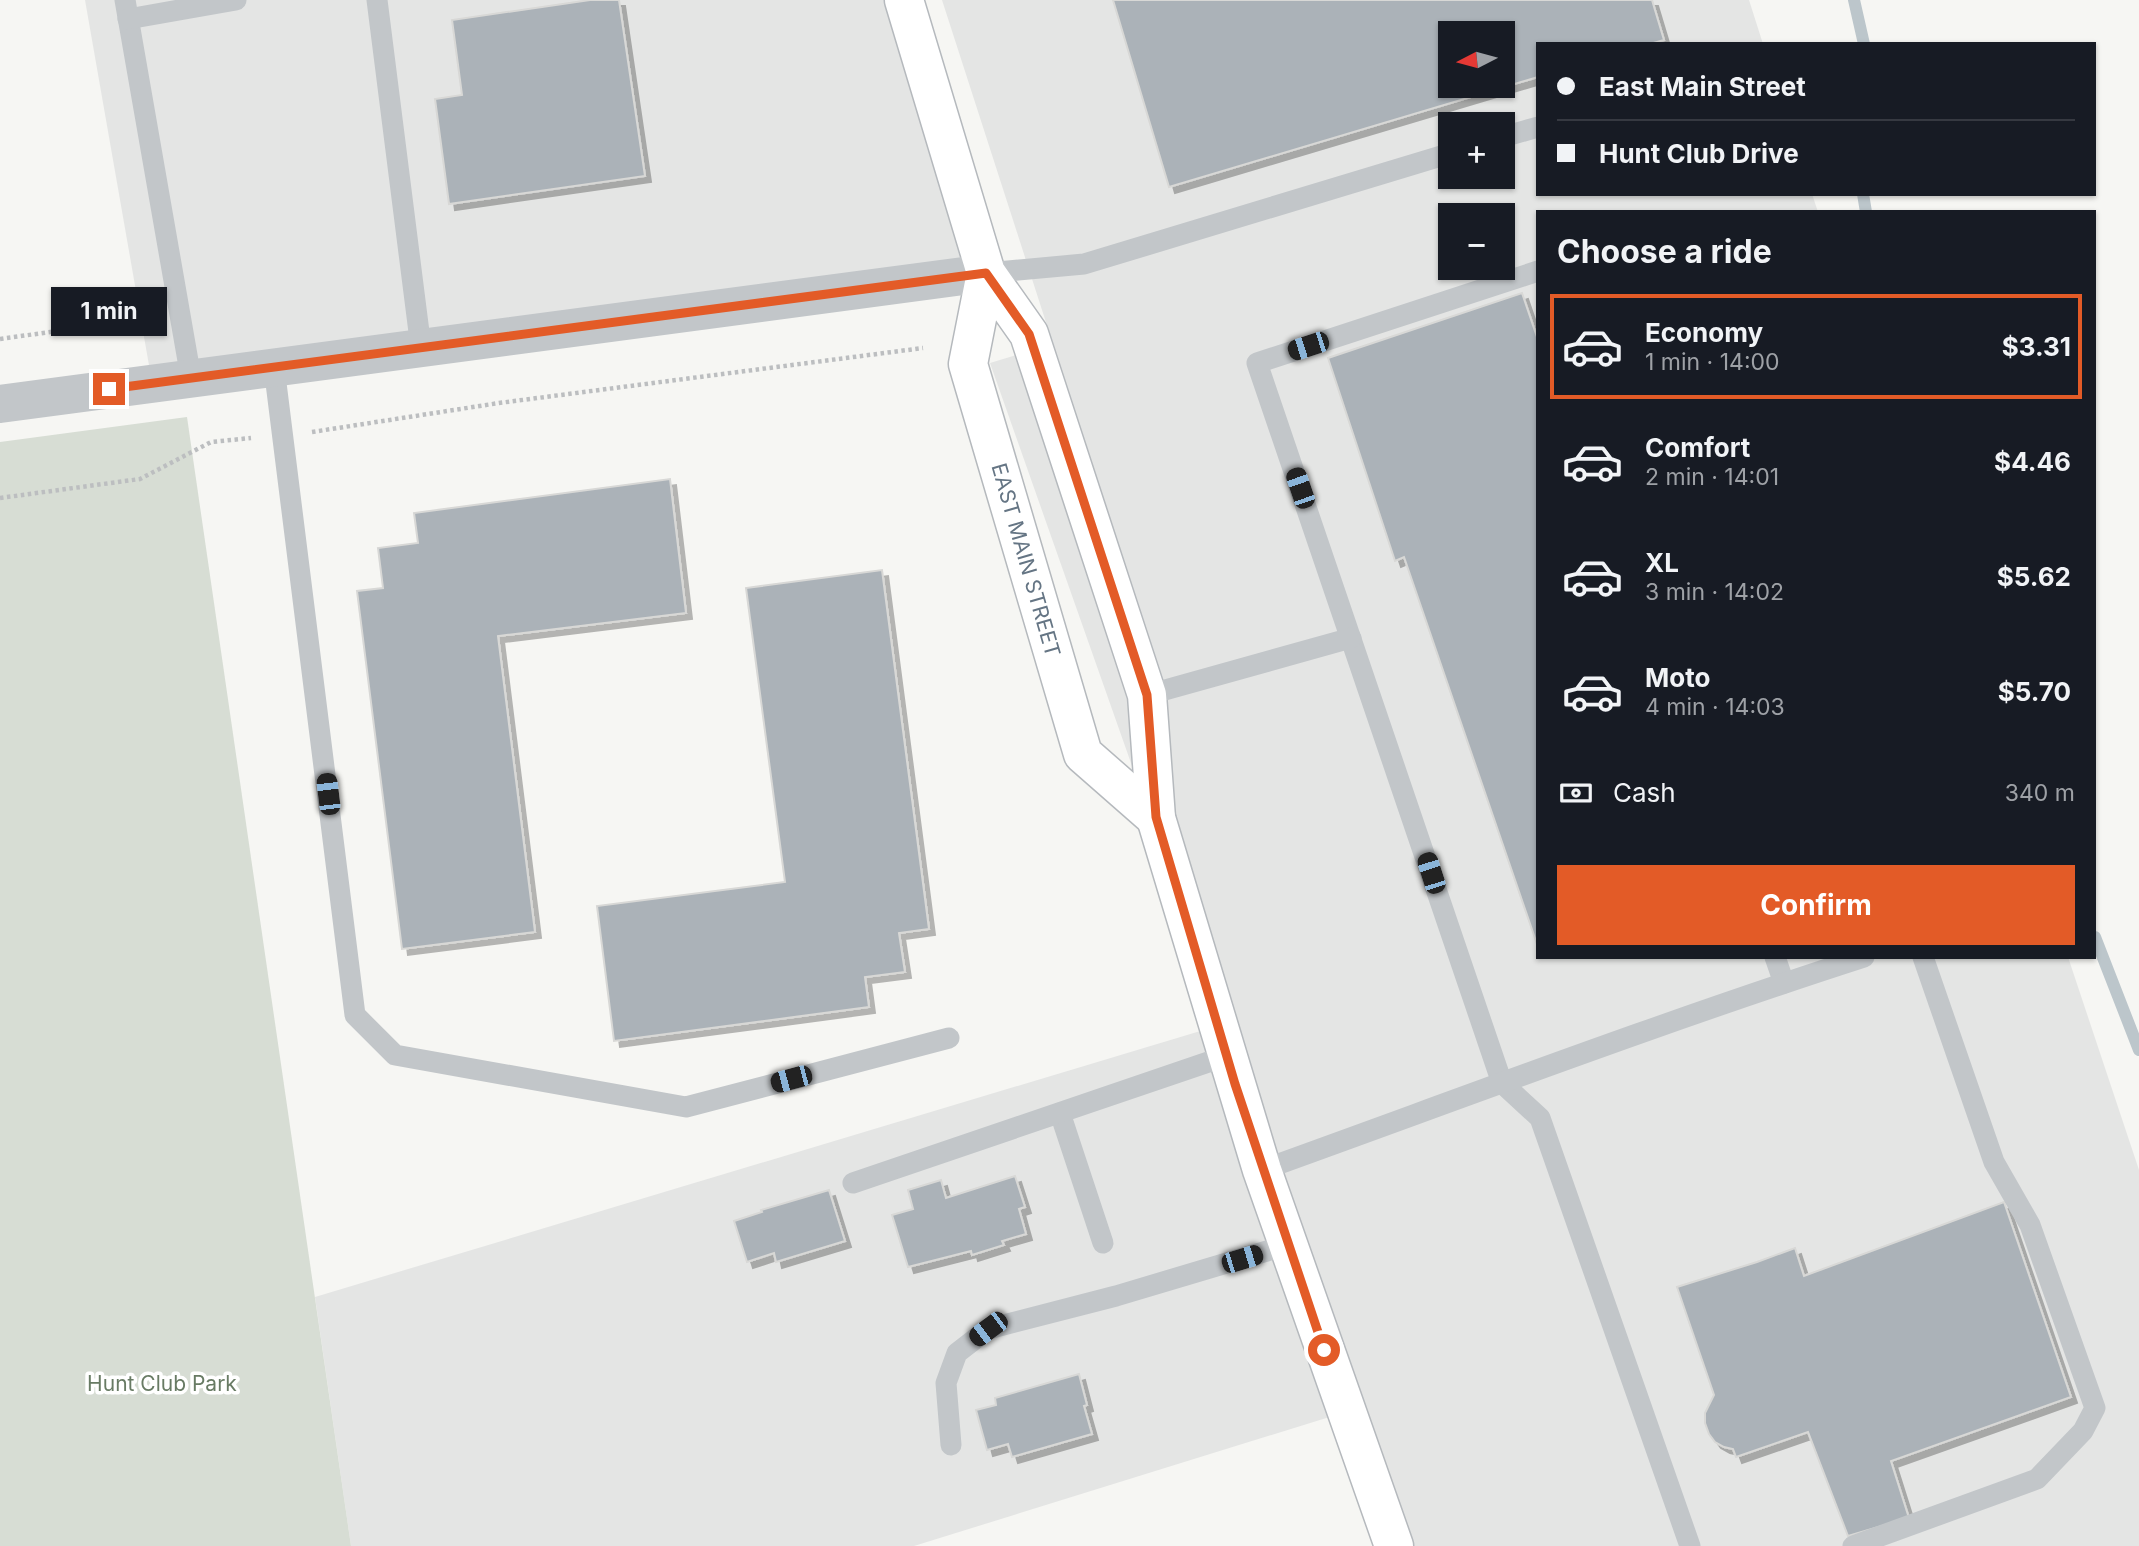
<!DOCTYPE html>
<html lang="en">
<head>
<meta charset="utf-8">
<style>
	:root { --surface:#171b24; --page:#242831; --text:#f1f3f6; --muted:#9ea1a6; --line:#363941; --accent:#e35b27 }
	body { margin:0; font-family:Inter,sans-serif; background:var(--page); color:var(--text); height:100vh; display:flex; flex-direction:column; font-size:26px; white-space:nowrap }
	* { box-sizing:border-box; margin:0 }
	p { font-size:23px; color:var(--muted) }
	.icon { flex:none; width:38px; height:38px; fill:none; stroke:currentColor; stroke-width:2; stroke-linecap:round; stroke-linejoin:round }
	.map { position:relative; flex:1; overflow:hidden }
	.side { position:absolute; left:1536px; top:210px; width:560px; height:749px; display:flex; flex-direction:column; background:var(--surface); border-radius:0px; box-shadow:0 2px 5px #0004 }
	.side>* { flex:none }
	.top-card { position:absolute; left:1536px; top:42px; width:560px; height:154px; border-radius:0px; box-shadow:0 2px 5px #0004; display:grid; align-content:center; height:154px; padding:0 21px; background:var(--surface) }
	.needle { width:46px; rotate:264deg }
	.tools { position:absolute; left:1438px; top:21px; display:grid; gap:14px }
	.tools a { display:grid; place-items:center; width:77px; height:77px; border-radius:0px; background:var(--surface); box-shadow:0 2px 5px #0004; font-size:35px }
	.end { position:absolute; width:32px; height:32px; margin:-16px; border:9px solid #e35b27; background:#fff; box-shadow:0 0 0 4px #fff }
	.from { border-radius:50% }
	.bubble { position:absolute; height:49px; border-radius:0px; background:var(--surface); box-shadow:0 2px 5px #0004; font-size:23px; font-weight:700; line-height:49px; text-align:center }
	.car { position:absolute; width:21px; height:42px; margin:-21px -10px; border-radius:9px; box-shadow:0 0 5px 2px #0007; background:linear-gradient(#222 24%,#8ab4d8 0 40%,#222 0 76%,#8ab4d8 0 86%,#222 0) }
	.top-card b { display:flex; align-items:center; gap:24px; height:66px; font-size:26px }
	.top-card b+b { border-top:2px solid var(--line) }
	.top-card i { width:18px; height:18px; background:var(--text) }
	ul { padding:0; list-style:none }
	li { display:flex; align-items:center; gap:21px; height:105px; margin:0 14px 10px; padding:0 7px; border:4px solid transparent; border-radius:0px }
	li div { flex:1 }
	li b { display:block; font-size:26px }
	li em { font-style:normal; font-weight:700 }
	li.selected { border-color:var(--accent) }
	li>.icon { width:63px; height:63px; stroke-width:1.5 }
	h2 { padding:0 21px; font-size:32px; line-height:84px }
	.pay { display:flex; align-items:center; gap:18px; height:77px; padding:0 21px; font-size:26px }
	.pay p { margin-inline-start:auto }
	.action { display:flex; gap:14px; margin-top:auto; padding:14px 21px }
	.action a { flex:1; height:80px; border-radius:0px; background:var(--accent); color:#fff; font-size:28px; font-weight:700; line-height:80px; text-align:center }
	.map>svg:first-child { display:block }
</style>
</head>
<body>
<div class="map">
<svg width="2139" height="1546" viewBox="0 0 2139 1546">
	<defs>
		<filter id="shadow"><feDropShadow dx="6" dy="6" stdDeviation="0" flood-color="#0004"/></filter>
	</defs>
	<rect width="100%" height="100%" fill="#f6f6f3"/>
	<!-- built -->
	<g fill="#e4e5e4" fill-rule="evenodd">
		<polygon points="85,0 889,0 967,258 150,371"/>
		<path d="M942,0H1749L1763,44H1538V194H1812L1818,212H1538V957H2068L2139,1170V1546H1407L990,363L1053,344ZM1451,33H1503V86H1451ZM1451,124H1503V177H1451ZM1451,215H1503V268H1451Z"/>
		<polygon points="1207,1029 1336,1415 914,1546 351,1546 315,1297"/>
	</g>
	<!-- green -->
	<polygon fill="#d7ddd4" points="187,417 351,1546 0,1546 0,442"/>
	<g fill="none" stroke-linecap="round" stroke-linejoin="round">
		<!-- stream -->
		<g stroke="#bcc6cb" stroke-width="12">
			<polyline points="1854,0 1864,44"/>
			<polyline points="1863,194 1866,212"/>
			<polyline points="2095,937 2139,1050"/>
		</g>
	</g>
	<!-- building -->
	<g fill="#abb2b8" stroke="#d8d8d6" stroke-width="2" fill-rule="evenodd" filter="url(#shadow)">
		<polygon points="590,0 619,0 645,176 449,204 435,99 462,95 452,20"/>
		<path d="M1113,0H1652L1664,40L1650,44H1538V77L1169,187ZM1451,33H1503V86H1451Z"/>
		<polygon points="1522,293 1538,340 1538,947 1404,557 1395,561 1328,358"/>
		<polygon points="670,479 686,613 498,636 535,932 402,949 357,591 383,588 378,548 418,543 414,513"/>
		<polygon points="882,570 929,929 899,933 905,972 865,977 869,1007 614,1041 597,906 785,882 746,588"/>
		<polygon points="1015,1176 1025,1207 1019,1209 1026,1234 1002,1241 1004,1245 972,1255 971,1251 908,1267 892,1215 913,1209 908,1190 941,1180 946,1198"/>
		<polygon points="829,1190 845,1241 776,1262 774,1253 747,1262 734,1221 762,1212 761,1210"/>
		<polygon points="2004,1202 2071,1397 1891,1461 1909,1518 1848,1536 1808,1432 1736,1457 1733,1449 1724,1447 1715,1442 1709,1434 1705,1423 1705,1413 1714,1395 1677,1287 1757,1262 1795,1248 1804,1276"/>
		<polygon points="1079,1374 1087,1405 1084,1406 1092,1434 1012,1457 1008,1444 987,1450 976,1410 996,1405 995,1398"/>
	</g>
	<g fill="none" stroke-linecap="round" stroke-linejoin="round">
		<!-- primary casing -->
		<g stroke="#b5b9bd" stroke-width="41">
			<g id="primary">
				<polyline points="904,0 986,273 1029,334 1147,695 1156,818 1262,1170 1394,1546"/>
				<polyline points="986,273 968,364 1083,754 1156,818"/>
			</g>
		</g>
		<!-- path -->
		<g stroke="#bcbec0" stroke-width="4.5" stroke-dasharray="3.5 3.5" stroke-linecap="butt">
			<polyline points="0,339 150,318"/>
			<polyline points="312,432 499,403 923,348"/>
			<polyline points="0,498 140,479 211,442 251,438"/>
		</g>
		<!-- service -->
		<g stroke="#c2c6c9" stroke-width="21">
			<polyline points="125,0 191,378"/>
			<polyline points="377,0 421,348"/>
			<polyline points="128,19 236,0"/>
			<polyline points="1503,137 1538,127"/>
			<polyline points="1538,271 1257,363 1502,1083 1540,1118 1690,1546"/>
			<polyline points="986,273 1084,264 1451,153"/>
			<polyline points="274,367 355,1015 395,1055 686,1107 949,1038"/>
			<polyline points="1147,695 1351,638"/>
			<polyline points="1775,957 1784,983"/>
			<polyline points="1060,1113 1103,1243"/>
			<path d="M1262,1170C1462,1098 1662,1022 1864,957"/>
			<polyline points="853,1183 1226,1056"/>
			<polyline points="951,1445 946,1383 957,1353 988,1329 1116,1296 1287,1245"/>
			<polyline points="1853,1546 2037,1479 2083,1431 2095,1408 2030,1225 1994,1162 1923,957"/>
		</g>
		<!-- minor -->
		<polyline stroke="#c2c6c9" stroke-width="38" points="0,404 986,273"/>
		<!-- primary -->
		<use href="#primary" stroke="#fff" stroke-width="38"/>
	</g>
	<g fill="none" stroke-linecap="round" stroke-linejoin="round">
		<!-- route -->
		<polyline stroke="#e35b27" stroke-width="9" points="109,389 986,273 1029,334 1147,695 1156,817 1235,1084 1324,1350"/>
	</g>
	<g text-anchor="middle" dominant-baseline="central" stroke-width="7" stroke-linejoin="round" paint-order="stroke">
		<!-- street labels -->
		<g font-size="21" fill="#657584" stroke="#fff">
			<text transform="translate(1026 560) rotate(74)">EAST MAIN STREET</text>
		</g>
		<!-- park labels -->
		<g font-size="21" fill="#687b64" stroke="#fff">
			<text x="162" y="1383">Hunt Club Park</text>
		</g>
	</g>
</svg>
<div class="tools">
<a><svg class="needle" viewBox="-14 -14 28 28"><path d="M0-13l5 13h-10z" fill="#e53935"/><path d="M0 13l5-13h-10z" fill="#9ea1a6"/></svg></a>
<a>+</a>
<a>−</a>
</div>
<i class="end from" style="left:1324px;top:1350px"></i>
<i class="end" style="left:109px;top:389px"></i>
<div class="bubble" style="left:51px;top:287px;width:116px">1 min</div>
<i class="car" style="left:1308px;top:346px;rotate:252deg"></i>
<i class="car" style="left:1300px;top:488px;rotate:341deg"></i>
<i class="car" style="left:328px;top:794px;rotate:353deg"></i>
<i class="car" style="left:1431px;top:873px;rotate:342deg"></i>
<i class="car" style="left:791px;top:1079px;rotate:255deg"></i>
<i class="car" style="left:1242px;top:1259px;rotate:73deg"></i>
<i class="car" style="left:988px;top:1329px;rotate:233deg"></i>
<div class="top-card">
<b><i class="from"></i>East Main Street</b>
<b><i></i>Hunt Club Drive</b>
</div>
<section class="side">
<h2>Choose a ride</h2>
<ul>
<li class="selected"><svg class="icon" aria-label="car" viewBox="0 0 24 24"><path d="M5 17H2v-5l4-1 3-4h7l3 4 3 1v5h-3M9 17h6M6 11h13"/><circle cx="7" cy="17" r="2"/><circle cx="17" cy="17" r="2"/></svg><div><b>Economy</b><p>1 min · 14:00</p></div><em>$3.31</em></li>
<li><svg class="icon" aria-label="car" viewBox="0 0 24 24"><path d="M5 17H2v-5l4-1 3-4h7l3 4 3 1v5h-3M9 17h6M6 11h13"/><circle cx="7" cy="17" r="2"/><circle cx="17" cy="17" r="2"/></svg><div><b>Comfort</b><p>2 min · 14:01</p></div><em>$4.46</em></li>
<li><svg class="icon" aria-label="car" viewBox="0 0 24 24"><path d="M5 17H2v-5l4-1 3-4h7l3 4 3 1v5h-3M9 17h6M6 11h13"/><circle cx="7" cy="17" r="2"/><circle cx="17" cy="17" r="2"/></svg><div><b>XL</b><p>3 min · 14:02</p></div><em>$5.62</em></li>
<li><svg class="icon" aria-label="car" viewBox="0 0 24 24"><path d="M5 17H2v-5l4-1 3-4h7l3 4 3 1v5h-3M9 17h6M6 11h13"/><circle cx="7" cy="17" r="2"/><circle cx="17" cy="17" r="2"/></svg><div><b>Moto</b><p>4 min · 14:03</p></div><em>$5.70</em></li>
</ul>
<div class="pay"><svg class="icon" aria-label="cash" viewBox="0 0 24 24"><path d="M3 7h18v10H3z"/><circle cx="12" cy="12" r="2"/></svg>Cash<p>340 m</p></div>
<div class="action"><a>Confirm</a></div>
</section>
</div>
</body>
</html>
